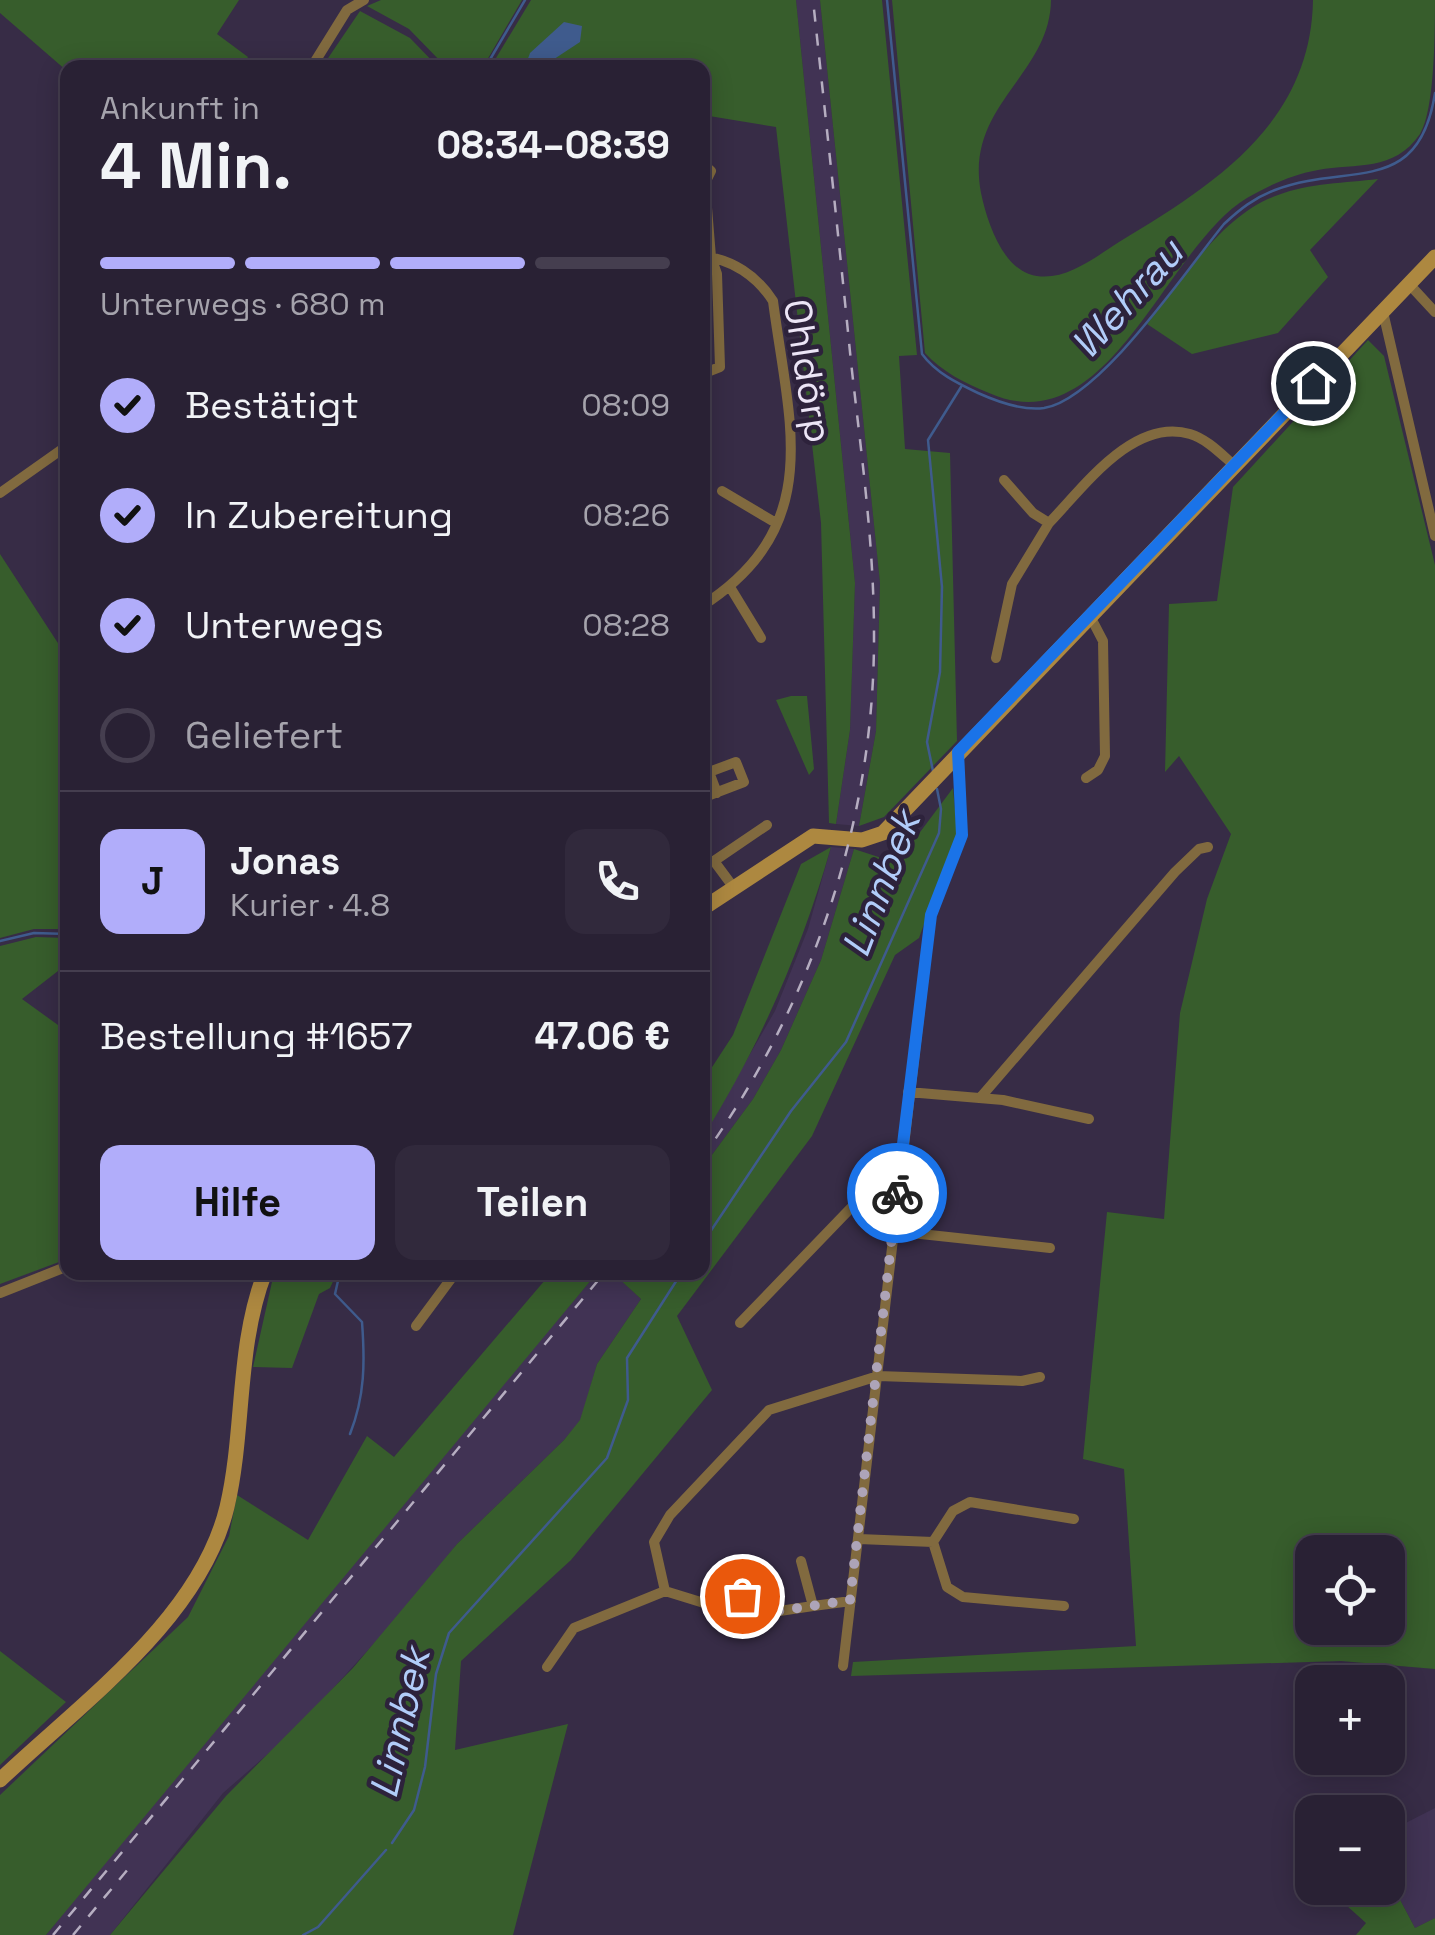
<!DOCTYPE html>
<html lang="de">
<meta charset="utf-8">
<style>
:root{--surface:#292134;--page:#31293c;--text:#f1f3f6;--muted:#a5a3ac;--line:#453e4f;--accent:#b1adfa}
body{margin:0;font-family:"Space Grotesk",sans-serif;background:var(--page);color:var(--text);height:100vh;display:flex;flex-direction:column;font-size:38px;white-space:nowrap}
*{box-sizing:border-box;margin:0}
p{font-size:32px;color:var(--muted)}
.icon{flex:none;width:55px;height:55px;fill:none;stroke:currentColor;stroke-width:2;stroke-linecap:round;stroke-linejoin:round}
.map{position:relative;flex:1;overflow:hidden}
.side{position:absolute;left:60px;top:60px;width:650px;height:1220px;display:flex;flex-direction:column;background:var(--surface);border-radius:20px;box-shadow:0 5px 25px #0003,0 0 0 2px var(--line)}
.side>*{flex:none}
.buttons{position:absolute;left:1295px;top:1535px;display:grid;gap:20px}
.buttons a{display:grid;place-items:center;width:110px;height:110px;border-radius:20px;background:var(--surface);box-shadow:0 5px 25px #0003,0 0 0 2px var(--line);font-size:50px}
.pin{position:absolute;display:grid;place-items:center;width:85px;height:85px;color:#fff;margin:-42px;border:5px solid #fff;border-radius:50%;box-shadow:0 2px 10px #0007}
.courier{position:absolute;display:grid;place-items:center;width:100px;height:100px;margin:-50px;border:8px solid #1a73e8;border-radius:50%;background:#fff;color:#222;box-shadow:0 2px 12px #0007}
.overview em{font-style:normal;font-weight:700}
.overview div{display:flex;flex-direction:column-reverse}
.overview{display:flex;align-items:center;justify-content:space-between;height:170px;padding:0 40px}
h1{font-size:65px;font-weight:700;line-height:75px}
.bar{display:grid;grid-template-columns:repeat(4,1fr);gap:15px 10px;align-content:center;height:120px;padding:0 40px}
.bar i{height:12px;border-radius:8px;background:var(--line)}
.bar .selected{background:var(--accent)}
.bar p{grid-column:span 4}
.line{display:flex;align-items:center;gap:25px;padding:0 40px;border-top:2px solid var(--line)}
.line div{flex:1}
.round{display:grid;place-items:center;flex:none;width:105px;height:105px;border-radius:20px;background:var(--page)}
ol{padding:0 40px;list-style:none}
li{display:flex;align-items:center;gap:30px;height:110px}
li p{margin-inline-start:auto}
li .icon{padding:10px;border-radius:50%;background:var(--accent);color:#111;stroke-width:4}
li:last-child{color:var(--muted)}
li i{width:55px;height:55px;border:5px solid var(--line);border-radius:50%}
.button{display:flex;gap:20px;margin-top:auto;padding:20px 40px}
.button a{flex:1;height:115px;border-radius:20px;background:var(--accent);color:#111;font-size:40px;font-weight:700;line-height:115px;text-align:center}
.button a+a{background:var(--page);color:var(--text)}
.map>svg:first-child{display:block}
.built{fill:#413354}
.green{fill:#375d2c;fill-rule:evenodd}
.water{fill:#3f5b8d}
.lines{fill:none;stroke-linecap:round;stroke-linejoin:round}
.stream{stroke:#3f5b8d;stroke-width:2.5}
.street{stroke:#816a3f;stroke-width:10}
.secondary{stroke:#ad8840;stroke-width:15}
.rail{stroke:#b6aec1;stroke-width:2.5;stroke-dasharray:12 12;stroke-linecap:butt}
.done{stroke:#ada4b8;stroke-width:10;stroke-dasharray:0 18}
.route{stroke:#1a73e8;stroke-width:12}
.labels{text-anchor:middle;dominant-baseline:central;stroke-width:9;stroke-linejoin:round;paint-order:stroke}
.street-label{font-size:38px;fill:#ece5f6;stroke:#2d223b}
.water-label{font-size:40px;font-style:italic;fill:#b1ccf9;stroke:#2d223b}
</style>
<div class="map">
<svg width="1435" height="1935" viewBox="0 0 1435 1935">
<rect width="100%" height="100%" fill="#372c46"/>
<path class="built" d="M796 0H820L880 582 876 731 859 826 836 824 850 730 855 583Z
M831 847 854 849 821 960 781 1050 753 1099 703 1167 702 1137 775 1011 808 929Z
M597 1273H621L618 1277 641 1299 597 1364 581 1420 564 1440 457 1544 401 1614 293 1732 223 1793 110 1935H46L273 1655Z
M1435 1808V1918L1415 1928 1388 1877V1832Z"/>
<path class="green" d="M0 0H239L217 34 248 57 242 67 68 68 67 71 0 13Z
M381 0H522L483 67 447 68 409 29 367 6Z
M531 0H796L855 583 850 730 836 824 829 823 821 523 776 127 703 115 702 68H490Z
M820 0H882L917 355 899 356 905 449 950 453 957 741 884 817 859 826 876 731 880 583Z
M892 0H1051C1050 76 964 105 981 193 987 221 1001 264 1029 274 1061 285 1094 258 1119 242 1213 185 1311 124 1313 0H1435C1435 30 1435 110 1420 134 1394 172 1356 163 1318 170 1294 174 1267 186 1247 198 1164 248 1109 446 989 393 965 383 942 372 925 353Z
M360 11 410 38 438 67H322Z
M1378 179 1310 250 1328 277 1278 333 1192 354 1147 324C1184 279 1221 215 1278 195 1309 183 1346 183 1378 179Z
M1368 340 1384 356 1435 565V1669L1341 1661 851 1676 853 1662 1136 1646 1124 1469 1083 1459 1107 1212 1164 1219 1180 1013 1207 899 1231 834 1179 756 1165 772 1169 604 1217 601 1233 487ZM1312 1552H1388V1628H1312Z
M0 554 67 657V929H34L0 938Z
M791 696H807L814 769 809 775 776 700Z
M953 788 957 833 919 938 895 955 812 1136 677 1316 712 1390 571 1560 461 1661 455 1750 568 1724 513 1935H110L226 1796 353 1668 457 1544 564 1440 580 1420 597 1364 641 1299 616 1276 619 1273 702 1272 703 1167 753 1099 781 1050 821 960 854 849 897 863Z
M831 847C801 952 760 1045 703 1137V1081L733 1035 801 864Z
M36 937 67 938V975L58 971 22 999 58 1025 67 1049V1259L0 1284V946Z
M274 1273H337L330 1288 319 1294 292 1368 253 1367Z
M551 1273H597L46 1935H0V1795L188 1617 229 1536 237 1495 308 1540 367 1436 394 1457Z
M0 1651 66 1702 0 1765Z
M1388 1877 1415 1928 1435 1918V1935H1356L1366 1923 1327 1888H1388Z"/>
<path class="water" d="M564 22 582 26 580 42 542 67H525L530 53Z"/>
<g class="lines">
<path class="stream" d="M887 0 922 354C936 373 957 383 978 393 998 402 1022 411 1044 408 1100 399 1187 269 1224 224 1240 209 1254 198 1275 190 1348 162 1419 198 1435 93
M485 68 525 0
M933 771 927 742 940 672 942 587 928 440 961 387
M0 941 34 933 68 934
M702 1244 791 1111 846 1042 939 833 941 809 937 789
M340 1272 335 1294 362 1322C365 1362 365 1396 350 1434
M392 1843 414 1810 425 1767 436 1674 449 1633 607 1458 628 1400 627 1358 682 1272
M303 1935 318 1927 386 1850"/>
<path class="street" d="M311 68 347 10 364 0
M702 163 711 171 705 183 711 257 717 274 720 367 702 374
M702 256C732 259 757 276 773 301 789 424 826 526 702 606
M1409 284 1435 312
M1383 312 1435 536
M1004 480 1033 513 1049 523C1083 488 1133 417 1190 434 1207 439 1221 454 1235 466
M722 491 776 523
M0 493 68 445
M730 587 761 638
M996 658 1012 584 1049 523
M1086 778 1098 770 1105 756 1103 641 1090 616
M702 798 744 782 736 762 709 772 717 793
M734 888 714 861 767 825
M908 1092 1003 1100 1089 1119
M980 1098 1175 872 1199 849 1208 847
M893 1231 1050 1248
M0 1293 68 1266
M740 1323 900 1157
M416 1326 456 1272
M859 1539 933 1542 947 1587 963 1597 1064 1606
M933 1542 953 1511 970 1502 1074 1519
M665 1591 746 1616 738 1577
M813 1606 851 1601
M746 1616 813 1606 801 1561
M843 1666 931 915 962 835 958 753
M547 1667 574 1628 665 1591 654 1542 670 1515 769 1410 878 1376 1022 1381 1040 1377"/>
<path class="secondary" d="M702 909 813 836 862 840 883 833 1435 257
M0 1780C81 1703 200 1619 227 1507 245 1430 236 1347 265 1272"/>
<path class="rail" d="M702 1158C811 1007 875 821 874 634 874 543 861 452 851 362 839 241 826 121 813 0
M53 1935 605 1272
M73 1935 134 1862"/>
</g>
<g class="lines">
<path class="done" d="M742 1596 746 1616 850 1600 897 1193"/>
<path class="route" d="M897 1193 931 915 962 835 958 752 1313 383"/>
</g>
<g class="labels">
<g class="street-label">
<text transform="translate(808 371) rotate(81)">Ohldörp</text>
</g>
<g class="water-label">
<text transform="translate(1127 299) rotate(-48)">Wehrau</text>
<text transform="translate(881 884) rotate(-69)">Linnbek</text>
<text transform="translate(400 1723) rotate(-77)">Linnbek</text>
</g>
</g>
</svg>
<div class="buttons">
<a><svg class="icon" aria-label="locate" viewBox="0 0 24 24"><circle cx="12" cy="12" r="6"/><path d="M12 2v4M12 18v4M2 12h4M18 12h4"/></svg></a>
<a>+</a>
<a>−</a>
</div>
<div class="pin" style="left:742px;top:1596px;background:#ea580c"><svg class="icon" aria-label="bag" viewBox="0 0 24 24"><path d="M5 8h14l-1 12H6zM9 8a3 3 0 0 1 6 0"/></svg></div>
<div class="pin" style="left:1313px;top:383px;background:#1f2937"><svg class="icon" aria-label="home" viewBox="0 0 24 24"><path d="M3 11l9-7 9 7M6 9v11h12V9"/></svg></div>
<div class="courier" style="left:897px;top:1193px"><svg class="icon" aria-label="bike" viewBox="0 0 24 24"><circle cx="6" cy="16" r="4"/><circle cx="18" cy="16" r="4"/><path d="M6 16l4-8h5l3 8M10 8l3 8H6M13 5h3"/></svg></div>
<section class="side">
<div class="overview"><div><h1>4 Min.</h1><p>Ankunft in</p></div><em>08:34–08:39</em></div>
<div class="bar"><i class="selected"></i><i class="selected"></i><i class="selected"></i><i></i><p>Unterwegs · 680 m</p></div>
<ol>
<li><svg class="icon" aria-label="check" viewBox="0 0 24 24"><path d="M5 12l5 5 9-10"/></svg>Bestätigt<p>08:09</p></li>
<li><svg class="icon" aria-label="check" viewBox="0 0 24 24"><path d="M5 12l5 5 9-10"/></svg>In Zubereitung<p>08:26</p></li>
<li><svg class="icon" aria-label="check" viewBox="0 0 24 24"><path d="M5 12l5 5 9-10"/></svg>Unterwegs<p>08:28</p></li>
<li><i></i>Geliefert</li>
</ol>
<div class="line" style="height:180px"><b class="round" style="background:var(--accent);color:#111">J</b><div><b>Jonas</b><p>Kurier · 4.8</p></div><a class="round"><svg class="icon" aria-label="phone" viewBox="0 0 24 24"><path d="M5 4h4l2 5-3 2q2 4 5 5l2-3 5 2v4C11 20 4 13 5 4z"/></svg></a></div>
<div class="line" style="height:130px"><div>Bestellung #1657</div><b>47.06 €</b></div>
<div class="button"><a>Hilfe</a><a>Teilen</a></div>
</section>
</div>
